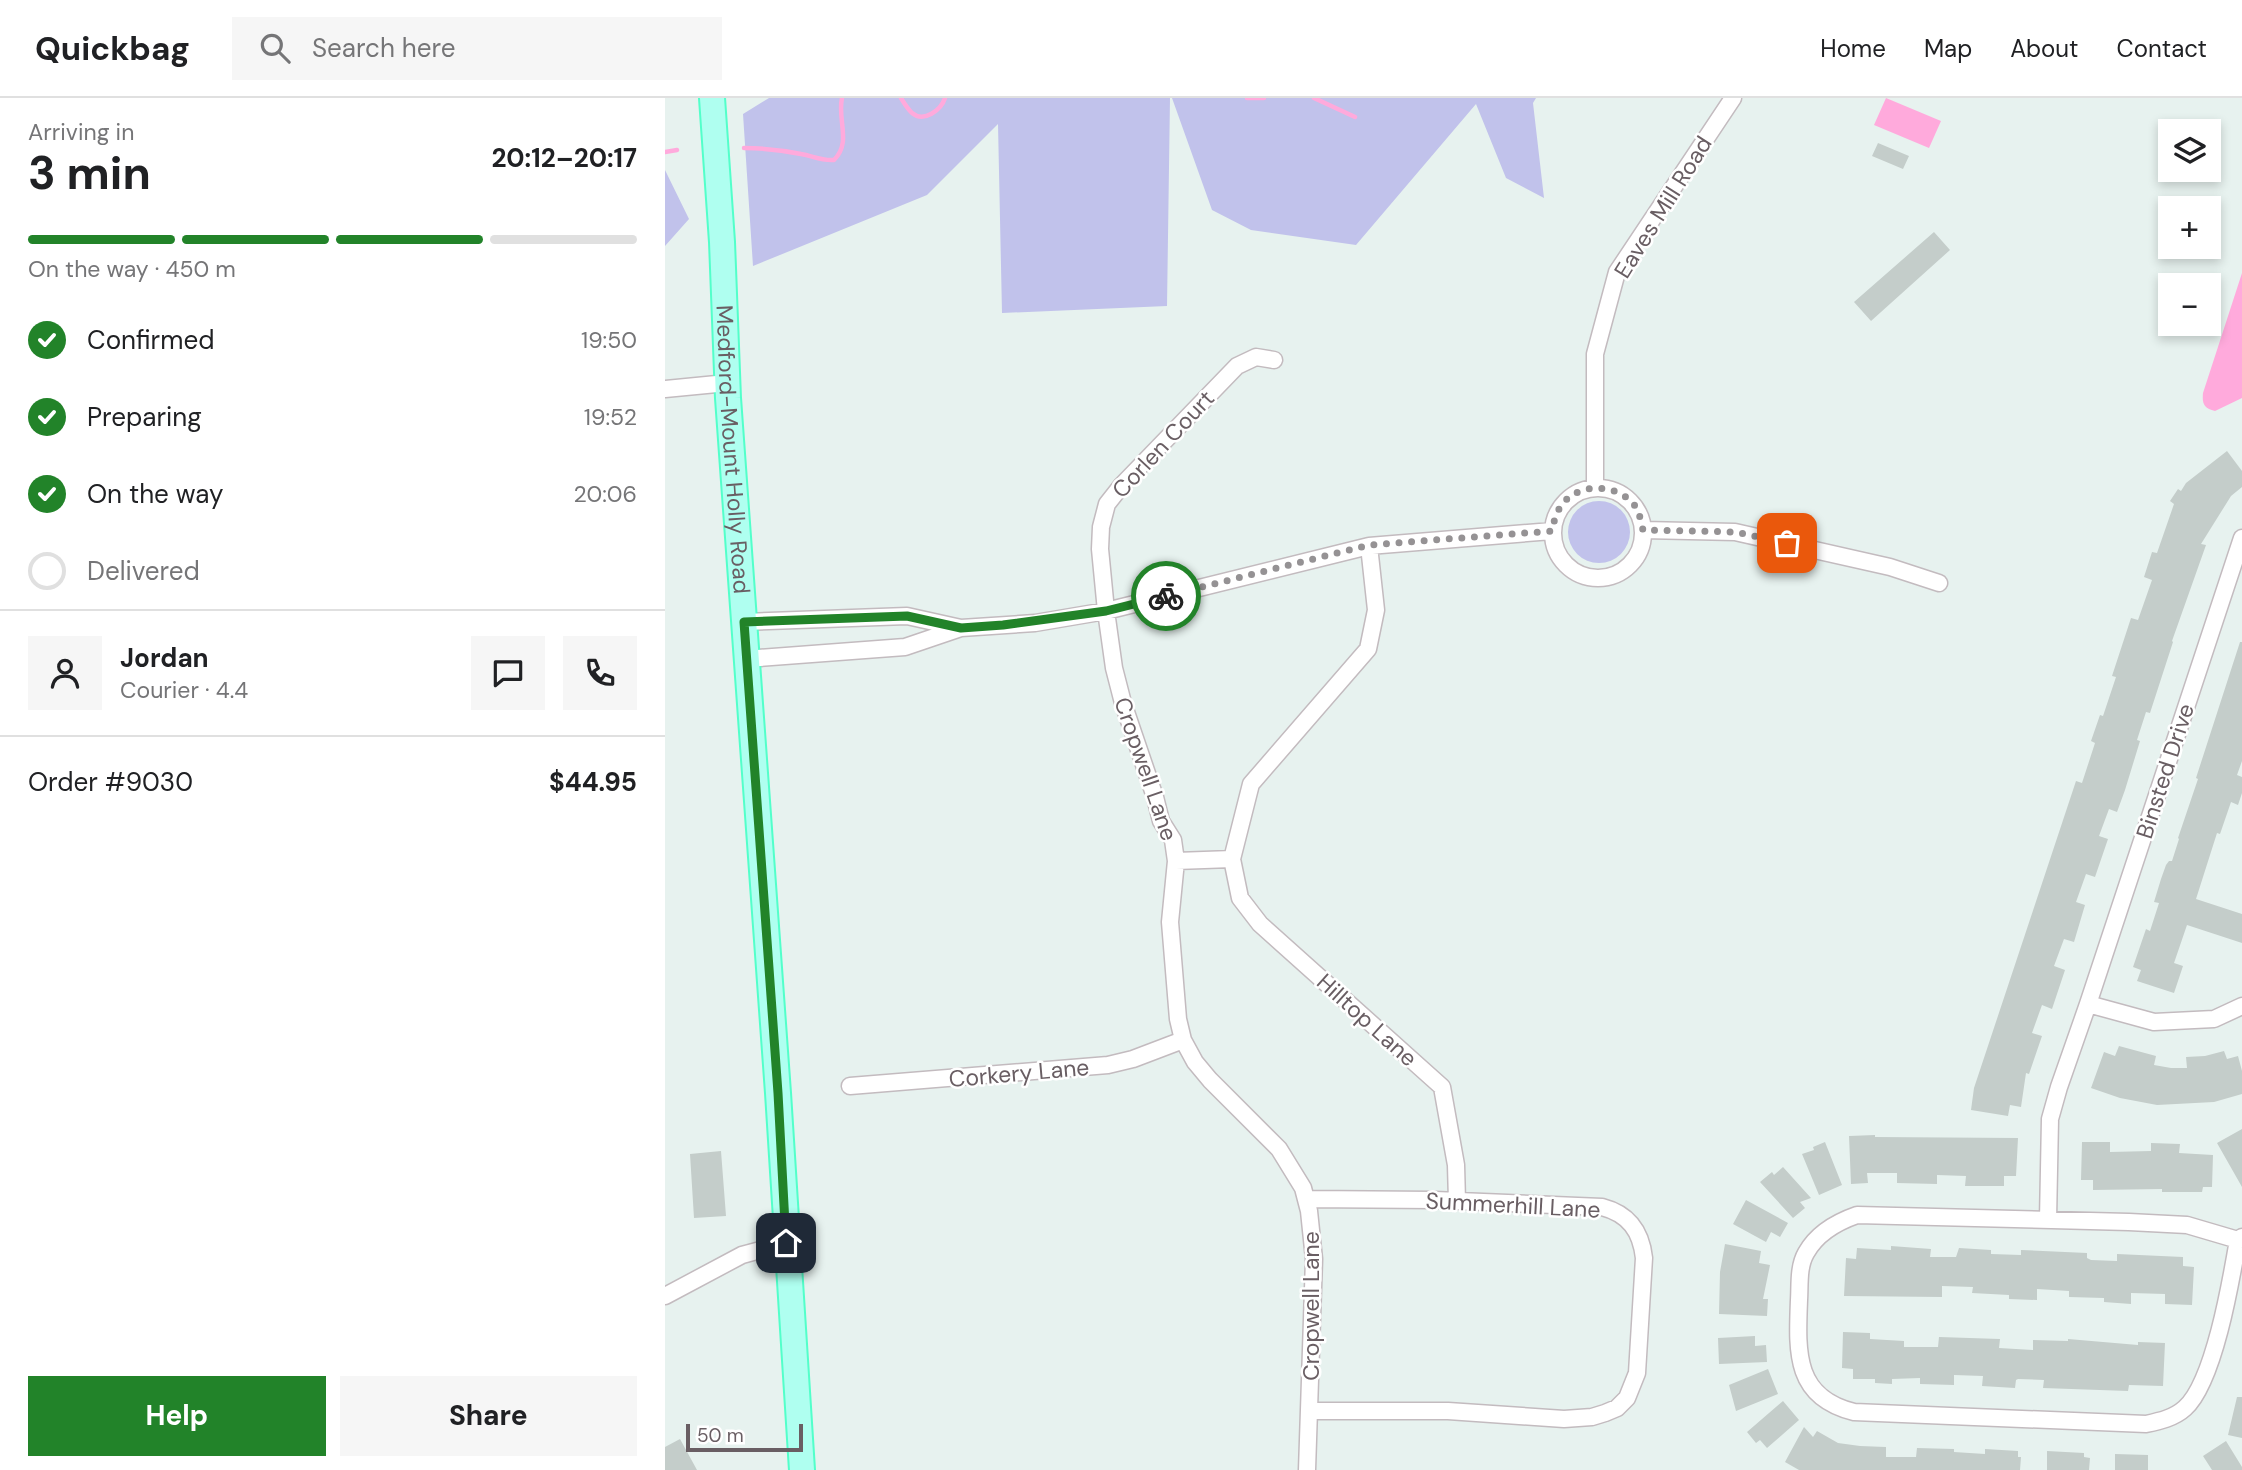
<!DOCTYPE html>
<meta charset="utf-8">
<style>
:root{--surface:#fff;--page:#f6f6f6;--text:#202124;--muted:#757577;--line:#e0e0e0;--accent:#228329}
body{margin:0;font-family:"DM Sans",sans-serif;background:var(--page);color:var(--text);height:100vh;display:flex;flex-direction:column;font-size:26px;white-space:nowrap}
*{box-sizing:border-box;margin:0}
p{font-size:23px;color:var(--muted)}
.icon{flex:none;width:38px;height:38px;fill:none;stroke:currentColor;stroke-width:2;stroke-linecap:round;stroke-linejoin:round}
.map{position:relative;flex:1;overflow:hidden}
.sheet{display:flex;flex-direction:column;background:var(--surface);width:665px}
.sheet>*{flex:none}
.fabs{position:absolute;left:1493px;top:21px;display:grid;gap:14px}
.fabs a{display:grid;place-items:center;width:63px;height:63px;border-radius:0px;background:var(--surface);box-shadow:0 4px 10px #0003;font-size:35px}
.scale{position:absolute;left:21px;bottom:18px;width:117px;box-sizing:border-box;padding-left:7px;border:4px solid #695e63;border-top:0;font-size:19px;line-height:24px;white-space:nowrap;color:#695e63;-webkit-text-stroke:5px #fff;paint-order:stroke}
.pin{position:absolute;display:grid;place-items:center;width:60px;height:60px;color:#fff;margin:-30px;border-radius:14px;box-shadow:0 4px 10px #0006}
.courier{position:absolute;display:grid;place-items:center;width:70px;height:70px;margin:-35px;border:5px solid #228329;border-radius:50%;background:#fff;color:#222;box-shadow:0 2px 9px #0007}
.overview em{font-style:normal;font-weight:700}
.overview div{display:flex;flex-direction:column-reverse}
.overview{display:flex;align-items:center;justify-content:space-between;height:119px;padding:0 28px}
h1{font-size:46px;font-weight:700;line-height:52px}
.bar{display:grid;grid-template-columns:repeat(4,1fr);gap:10px 7px;align-content:center;height:84px;padding:0 28px}
.bar i{height:9px;border-radius:5px;background:var(--line)}
.bar .current{background:var(--accent)}
.bar p{grid-column:span 4}
.line{display:flex;align-items:center;gap:18px;padding:0 28px;border-top:2px solid var(--line)}
.line div{flex:1}
.round{display:grid;place-items:center;flex:none;width:74px;height:74px;border-radius:0px;background:var(--page)}
ol{padding:0 28px;list-style:none}
li{display:flex;align-items:center;gap:21px;height:77px}
li p{margin-inline-start:auto}
li .icon{padding:7px;border-radius:50%;background:var(--accent);color:#fff;stroke-width:4}
li:last-child{color:var(--muted)}
li i{width:38px;height:38px;border:4px solid var(--line);border-radius:50%}
.cta{display:flex;gap:14px;margin-top:auto;padding:14px 28px}
.cta a{flex:1;height:80px;border-radius:0px;background:var(--accent);color:#fff;font-size:28px;font-weight:700;line-height:80px;text-align:center}
.cta a+a{background:var(--page);color:var(--text)}
header{display:flex;align-items:center;gap:42px;box-sizing:border-box;height:98px;padding:0 35px;background:var(--surface);border-bottom:2px solid var(--line)}
header strong{font-size:33px}
nav{display:flex;gap:38px;margin-inline-start:auto;font-size:24px}
.search{width:490px;height:63px;background:var(--page);display:flex;align-items:center;gap:18px;box-sizing:border-box;padding:0 24px;border-radius:0px;color:var(--muted);font-size:26px}
main{display:flex;flex:1;min-height:0}
.map>svg:first-child{display:block}
.green{fill:#c1c2eb}
.water{fill:#ffaadc}
.lines{fill:none;stroke-linecap:round;stroke-linejoin:round}
.stream{stroke:#ffaadc;stroke-width:4.5}
.building{fill:#c4cdca}
.minor-casing{stroke:#c3bbbf;stroke-width:19}
.primary-casing{stroke:#53ffca;stroke-width:28}
.minor{stroke:#fff;stroke-width:16}
.primary{stroke:#affff0;stroke-width:24}
.done{stroke:#959294;stroke-width:7;stroke-dasharray:0 12.6}
.route{stroke:#228329;stroke-width:9}
.labels{text-anchor:middle;dominant-baseline:central;stroke-width:5;stroke-linejoin:round;paint-order:stroke}
.street-label{font-size:23px;fill:#695e63;stroke:#fff}
</style>
<header>
<strong>Quickbag</strong>
<div class="search"><svg class="icon" aria-label="search" viewBox="0 0 24 24"><circle cx="10" cy="10" r="6"/><path d="M15 15l6 6"/></svg>Search here</div>
<nav><a>Home</a><a>Map</a><a>About</a><a>Contact</a></nav>
</header>
<main>
<section class="sheet">
<div class="overview"><div><h1>3 min</h1><p>Arriving in</p></div><em>20:12–20:17</em></div>
<div class="bar"><i class="current"></i><i class="current"></i><i class="current"></i><i></i><p>On the way · 450 m</p></div>
<ol>
<li><svg class="icon" aria-label="check" viewBox="0 0 24 24"><path d="M5 12l5 5 9-10"/></svg>Confirmed<p>19:50</p></li>
<li><svg class="icon" aria-label="check" viewBox="0 0 24 24"><path d="M5 12l5 5 9-10"/></svg>Preparing<p>19:52</p></li>
<li><svg class="icon" aria-label="check" viewBox="0 0 24 24"><path d="M5 12l5 5 9-10"/></svg>On the way<p>20:06</p></li>
<li><i></i>Delivered</li>
</ol>
<div class="line" style="height:126px"><a class="round"><svg class="icon" aria-label="person" viewBox="0 0 24 24"><circle cx="12" cy="8" r="4"/><path d="M4 21q1-7 8-7t8 7"/></svg></a><div><b>Jordan</b><p>Courier · 4.4</p></div><a class="round"><svg class="icon" aria-label="chat" viewBox="0 0 24 24"><path d="M4 5h16v11H9l-5 4z"/></svg></a><a class="round"><svg class="icon" aria-label="phone" viewBox="0 0 24 24"><path d="M5 4h4l2 5-3 2q2 4 5 5l2-3 5 2v4C11 20 4 13 5 4z"/></svg></a></div>
<div class="line" style="height:91px"><div>Order #9030</div><b>$44.95</b></div>
<div class="cta"><a>Help</a><a>Share</a></div>
</section>
<div class="map">
<svg width="1577" height="1372" viewBox="0 0 1577 1372">
<rect width="100%" height="100%" fill="#e7f2ef"/>
<path class="green" d="M104 0H505L502 208 337 215 333 26 262 97 88 168 78 16Z
M507 0H871L868 5 879 100 841 80 811 6 691 147 586 132 547 112Z
M0 72 24 121 0 148Z
M903 434a31 31 0 1 1 62 0a31 31 0 1 1-62 0Z"/>
<path class="water" d="M1221 0 1276 23 1264 50 1209 27Z
M1577 175V300L1550 313C1539 310 1537 306 1538 295Z"/>
<g class="lines">
<path class="stream" d="M236 0C239 5 243 11 247 15 259 25 276 12 280 0
M582 0H599
M649 0 690 19
M79 50C99 50 116 52 136 56 148 58 156 63 169 62 187 44 172 22 177 0
M0 54 12 52"/>
</g>
<path class="building" d="M1213 45 1244 58 1238 71 1207 58Z
M1269 134 1285 152 1206 223 1189 204Z
M1562 353 1577 373V389L1566 398 1536 446 1541 447 1507 543 1508 544 1485 615 1481 614 1472 642 1475 643 1460 692 1452 714 1444 711 1434 738 1443 741 1430 779 1421 776 1411 804 1420 807 1409 844 1399 841 1389 868 1400 872 1387 911 1377 907 1367 935 1377 938 1364 976 1361 975 1356 1009 1345 1007 1343 1018 1306 1012 1309 990 1411 683 1417 685 1430 645 1426 643 1435 617 1438 618 1451 579 1447 578 1466 520 1473 522 1487 482 1479 479 1487 454 1492 455 1509 406 1505 403 1513 391 1516 393 1521 385Z
M1575 544H1577V663L1572 677 1577 679V695L1573 707 1566 704 1555 736 1552 735 1531 801 1577 816V845L1522 827 1509 865 1518 868 1509 895 1472 883 1476 872 1468 869 1481 831 1485 833 1494 805 1489 804 1496 781 1501 767 1504 763H1507L1514 741 1513 740 1533 681 1531 680Z
M1454 948 1491 958 1489 967 1506 970H1522L1521 959 1540 958 1559 953 1562 961 1573 958 1577 973V996L1549 1004 1492 1007 1455 1000 1426 990 1439 954 1450 958Z
M1577 1031V1089L1552 1045Z
M1210 1037V1039L1353 1040 1351 1078H1339V1088H1300L1301 1078 1272 1077V1086L1232 1085V1075H1202L1203 1085 1186 1086 1184 1038Z
M1160 1044 1177 1087 1154 1097 1137 1056 1149 1052 1148 1049Z
M1417 1044H1445V1054L1486 1053V1045L1515 1046 1514 1055 1548 1057 1547 1089H1538L1537 1094H1497V1091L1428 1092V1082H1416Z
M56 1053 61 1118 29 1120 25 1056Z
M1118 1069 1146 1100 1135 1104 1140 1110 1128 1120 1095 1084 1107 1074 1109 1077Z
M1081 1102 1123 1125 1115 1139 1106 1134 1101 1144 1068 1126Z
M1060 1146 1096 1153 1094 1165 1105 1167 1098 1201H1103L1102 1218 1054 1216 1055 1174Z
M1226 1148 1266 1151 1265 1159H1291L1294 1150 1326 1152V1156L1356 1157V1152L1422 1155V1160L1426 1162 1452 1163V1156L1518 1159V1168L1529 1169 1527 1207 1500 1206V1196L1466 1195V1206L1439 1204V1200L1404 1199V1193L1372 1191V1202L1344 1201V1197L1307 1195 1308 1189 1277 1188V1199L1179 1198 1181 1160 1191 1161 1192 1150 1226 1152Z
M1178 1234 1205 1235V1241L1239 1243V1249H1273L1274 1239 1335 1241 1334 1250 1368 1252V1242L1403 1243V1241L1473 1247V1244L1500 1245 1498 1288 1464 1287 1463 1293 1378 1290 1379 1282 1353 1281 1351 1282 1350 1290 1317 1288 1318 1278 1289 1277V1287L1255 1286V1280L1227 1281V1286L1210 1285V1281H1188V1271L1177 1270Z
M1090 1238V1248L1101 1247 1102 1264 1054 1266 1053 1240Z
M1103 1271 1113 1296 1071 1313 1064 1287Z
M1572 1299H1577V1340L1563 1337Z
M1118 1303 1134 1322 1102 1350 1095 1342 1091 1345 1082 1334Z
M1139 1329 1148 1339 1152 1333 1173 1345 1195 1348 1221 1349V1359H1251L1252 1350 1289 1351V1354L1320 1356V1351L1353 1353V1359H1356L1355 1372H1134L1120 1364Z
M15 1341 32 1372H0V1349Z
M1561 1343 1577 1369V1372H1547L1538 1358Z
M1382 1353 1419 1355V1359L1425 1360 1424 1372H1382Z
M1450 1356 1483 1357V1372H1450Z"/>
<g class="lines">
<defs>
<path id="minor" d="M609 262 591 259 572 268 457 387 442 406 436 429 435 451 441 513 449 570 458 605 490 699 496 723 508 742 511 763 505 824 513 921 518 942 530 964 545 982 614 1051 638 1090 644 1113 649 1161 642 1372
M0 291 62 285
M930 389V256L952 174 1068 0
M888 435a45 45 0 1 1 90 0a45 45 0 1 1-90 0Z
M978 432 1070 434 1225 469 1274 485
M704 448 711 512 703 551 586 686 567 761 575 800 595 826 777 989 791 1067 792 1103
M79 524 242 518 296 530 240 549 81 561
M296 530 370 525 441 513 704 448 887 433
M511 763 567 761
M1423 906 1489 924 1549 921 1577 908
M185 988 443 967 468 961 518 942
M641 1101 770 1102 937 1109C964 1116 976 1133 979 1160L972 1275 962 1300 952 1310 940 1315 927 1319 899 1321 783 1313H645
M1383 1122 1385 1021 1394 989 1423 906 1577 440
M1573 1142C1566 1183 1549 1284 1520 1310 1509 1320 1495 1323 1481 1326L1189 1314C1129 1299 1132 1254 1134 1202 1135 1187 1133 1169 1141 1155 1152 1135 1172 1124 1192 1117L1464 1124 1522 1127 1573 1142 1577 1139
M0 1198 77 1157 121 1145"/>
<g id="primary">
<path id="s1" d="M47 0 57 144 63 300 113 995 137 1372"/>
</g>
</defs>
<use href="#minor" class="minor-casing"/>
<use href="#primary" class="primary-casing"/>
<use href="#minor" class="minor"/>
<use href="#primary" class="primary"/>
</g>
<g class="lines">
<path class="done" d="M501 498 704 447 887 433C889 422 892 411 900 403 919 383 958 387 972 411 975 417 976 425 978 432L1070 434 1122 445"/>
<path class="route" d="M121 1145 113 995 79 524 242 518 296 530 338 527 441 513 501 498"/>
</g>
<g class="labels">
<g class="street-label">
<text transform="translate(998 109) rotate(-58)">Eaves Mill Road</text>
<text transform="translate(498 346) rotate(-47)">Corlen Court</text>
<text stroke="none"><textPath href="#s1" startOffset="352">Medford-Mount Holly Road</textPath></text>
<text transform="translate(481 671) rotate(71)">Cropwell Lane</text>
<text transform="translate(1500 673) rotate(-72)">Binsted Drive</text>
<text transform="translate(702 922) rotate(42)">Hilltop Lane</text>
<text transform="translate(354 975) rotate(-5)">Corkery Lane</text>
<text transform="translate(848 1107) rotate(3)">Summerhill Lane</text>
<text transform="translate(646 1208) rotate(-90)">Cropwell Lane</text>
</g>
</g>
</svg>
<div class="fabs">
<a><svg class="icon" aria-label="layers" viewBox="0 0 24 24"><path d="M12 4l9 5-9 5-9-5zM3 14l9 5 9-5"/></svg></a>
<a>+</a>
<a>−</a>
</div>
<div class="scale">50 m</div>
<div class="pin" style="left:1122px;top:445px;background:#ea580c"><svg class="icon" aria-label="bag" viewBox="0 0 24 24"><path d="M5 8h14l-1 12H6zM9 8a3 3 0 0 1 6 0"/></svg></div>
<div class="pin" style="left:121px;top:1145px;background:#1f2937"><svg class="icon" aria-label="home" viewBox="0 0 24 24"><path d="M3 11l9-7 9 7M6 9v11h12V9"/></svg></div>
<div class="courier" style="left:501px;top:498px"><svg class="icon" aria-label="bike" viewBox="0 0 24 24"><circle cx="6" cy="16" r="4"/><circle cx="18" cy="16" r="4"/><path d="M6 16l4-8h5l3 8M10 8l3 8H6M13 5h3"/></svg></div>
</div>
</main>
